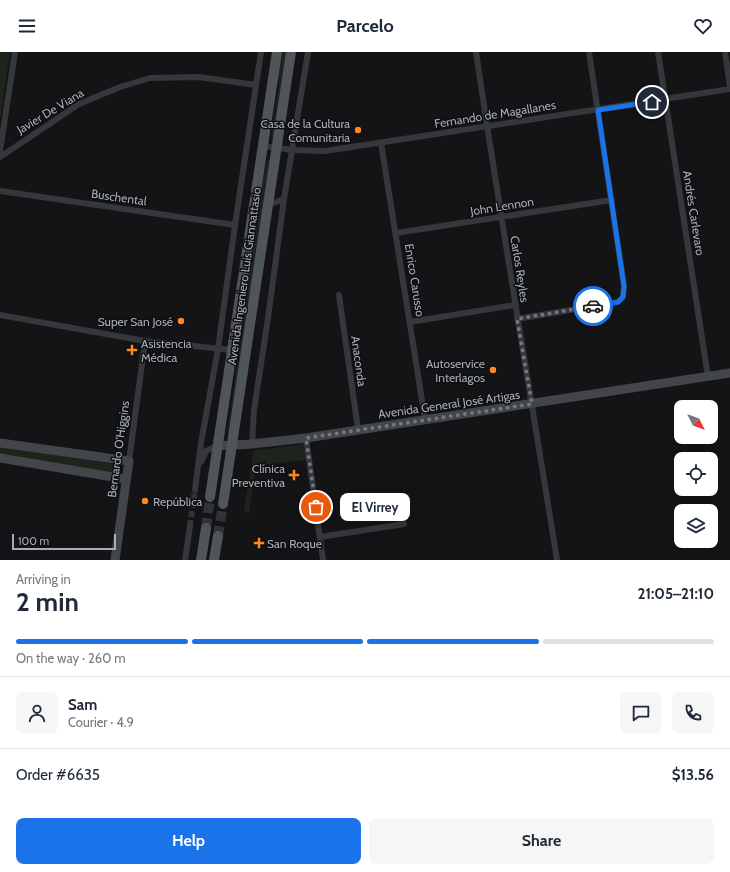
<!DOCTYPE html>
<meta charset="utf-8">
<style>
:root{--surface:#fff;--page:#f6f6f7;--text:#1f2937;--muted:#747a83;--line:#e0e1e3;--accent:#1a73e8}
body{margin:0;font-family:Cabin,sans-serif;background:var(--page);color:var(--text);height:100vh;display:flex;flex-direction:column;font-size:15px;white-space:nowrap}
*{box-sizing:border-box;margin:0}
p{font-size:13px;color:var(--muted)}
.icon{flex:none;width:22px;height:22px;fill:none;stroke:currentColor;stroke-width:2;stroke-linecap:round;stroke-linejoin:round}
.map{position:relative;height:508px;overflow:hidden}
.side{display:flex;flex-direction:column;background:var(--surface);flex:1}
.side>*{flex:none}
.needle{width:26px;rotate:132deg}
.controls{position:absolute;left:674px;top:348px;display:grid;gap:8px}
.controls a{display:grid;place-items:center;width:44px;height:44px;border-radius:8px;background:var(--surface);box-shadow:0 4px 16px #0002;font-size:20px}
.scale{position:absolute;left:12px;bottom:10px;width:104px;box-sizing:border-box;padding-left:4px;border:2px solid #a5aeb7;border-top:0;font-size:11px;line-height:14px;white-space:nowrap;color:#a5aeb7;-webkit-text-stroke:3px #0f0f11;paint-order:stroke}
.pin{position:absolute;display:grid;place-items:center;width:34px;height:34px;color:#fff;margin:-17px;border:2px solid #fff;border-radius:50%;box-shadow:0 1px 4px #0007}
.courier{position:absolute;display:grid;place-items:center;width:40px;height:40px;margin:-20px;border:3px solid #1a73e8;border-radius:50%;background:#fff;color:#222;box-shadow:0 1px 5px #0007}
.bubble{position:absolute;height:28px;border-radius:8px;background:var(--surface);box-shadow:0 4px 16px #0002;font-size:13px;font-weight:700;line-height:28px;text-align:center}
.head em{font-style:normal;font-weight:700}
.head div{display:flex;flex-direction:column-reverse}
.head{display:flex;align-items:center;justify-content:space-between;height:68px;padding:0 16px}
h1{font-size:26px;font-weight:700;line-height:30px}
.bar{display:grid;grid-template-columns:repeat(4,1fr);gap:6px 4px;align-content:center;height:48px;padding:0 16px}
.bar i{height:5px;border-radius:3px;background:var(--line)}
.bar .selected{background:var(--accent)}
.bar p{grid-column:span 4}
.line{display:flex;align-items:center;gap:10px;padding:0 16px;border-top:1px solid var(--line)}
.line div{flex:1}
.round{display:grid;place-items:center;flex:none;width:42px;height:42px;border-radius:8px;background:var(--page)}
.primary-button{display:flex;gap:8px;margin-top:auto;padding:8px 16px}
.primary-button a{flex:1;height:46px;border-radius:8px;background:var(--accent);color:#fff;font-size:16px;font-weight:700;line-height:46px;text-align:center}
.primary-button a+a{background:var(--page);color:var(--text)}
header{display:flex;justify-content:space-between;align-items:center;height:52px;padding:0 16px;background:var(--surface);font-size:18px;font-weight:700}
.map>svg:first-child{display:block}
.green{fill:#1c241c}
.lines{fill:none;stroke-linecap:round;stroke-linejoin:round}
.street-tunnel{stroke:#313336;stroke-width:6;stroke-dasharray:6 3;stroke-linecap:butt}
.primary-tunnel{stroke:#313336;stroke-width:10;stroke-dasharray:10 5;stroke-linecap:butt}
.street{stroke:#35373b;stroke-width:6}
.secondary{stroke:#42464b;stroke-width:9}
.primary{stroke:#50555a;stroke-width:10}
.done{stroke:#72787f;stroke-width:4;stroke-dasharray:0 7.2}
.route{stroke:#1a73e8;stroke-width:5}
.poi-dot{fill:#fd8825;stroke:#0f0f11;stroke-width:1.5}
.labels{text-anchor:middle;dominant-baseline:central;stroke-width:3;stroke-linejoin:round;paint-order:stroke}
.street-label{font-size:12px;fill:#a5aeb7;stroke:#0f0f11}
.poi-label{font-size:12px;fill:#a5aeb7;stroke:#0f0f11;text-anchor:end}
</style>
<header><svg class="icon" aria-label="menu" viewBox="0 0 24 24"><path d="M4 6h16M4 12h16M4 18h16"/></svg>Parcelo<svg class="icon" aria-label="heart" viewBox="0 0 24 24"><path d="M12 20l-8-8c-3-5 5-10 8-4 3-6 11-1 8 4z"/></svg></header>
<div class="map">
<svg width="730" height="508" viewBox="0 0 730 508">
<rect width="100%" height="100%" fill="#141416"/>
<path class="green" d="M0 0H10L0 70Z
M282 0H287L274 87H272L271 84 279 33 278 25Z
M270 106H272L230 382H227L261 138C264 129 264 113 270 106Z
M304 392 306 408 256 414 249 462 244 459 253 399Z
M0 395 119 413 118 421 0 403Z"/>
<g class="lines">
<path class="street-tunnel" d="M190 474 195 438"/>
<path class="primary-tunnel" d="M206 476 210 445
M218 484 223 452"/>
<path class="street" d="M476 0C501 170 530 339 557 508
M658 0 708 325
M725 0 730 34
M381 91 425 367
M264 94 292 98 325 99 730 37
M0 99 15 0
M0 105 79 52 120 35 150 26 199 25 256 33
M0 139 235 173
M268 153 284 147
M396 181 612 148
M339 243 358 377
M0 263 145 289 232 298
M517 267 618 250 623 245 624 234 589 0
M410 270 515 253
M306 386 323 508
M252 392 254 358 268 266 284 147 308 0
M129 409 145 289
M201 410 206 399 217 394
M195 438 201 391 218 297 235 173 261 0
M320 485 404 472
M185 508 190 474"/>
<path class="secondary" d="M0 391 129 409 115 508
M217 394 252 392 306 386 730 321
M0 406 125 427"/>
<path class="primary" d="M210 445 277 0
M223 452 291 0
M201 508 206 476
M214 508 218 484"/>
</g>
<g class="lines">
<path class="done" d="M316 455 306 386 532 352 517 267 593 254"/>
<path class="route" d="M593 254 618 250 623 245 624 234 598 58 652 50"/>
</g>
<g class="poi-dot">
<circle cx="358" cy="78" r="4"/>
<circle cx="181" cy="269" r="4"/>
<path d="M130 292h4v4h4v4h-4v4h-4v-4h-4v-4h4z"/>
<circle cx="493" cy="318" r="4"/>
<path d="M292 417h4v4h4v4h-4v4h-4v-4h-4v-4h4z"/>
<circle cx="145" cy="449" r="4"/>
<path d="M257 485h4v4h4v4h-4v4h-4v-4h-4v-4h4z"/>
</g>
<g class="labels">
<g class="street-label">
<text transform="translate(50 59) rotate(-31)">Javier De Viana</text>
<text transform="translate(495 62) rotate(-9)">Fernando de Magallanes</text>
<text transform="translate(119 145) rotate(8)">Buschental</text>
<text transform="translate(502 154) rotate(-9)">John Lennon</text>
<text transform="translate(694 161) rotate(81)">Andrés Carlevaro</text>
<text transform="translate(520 217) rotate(81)">Carlos Reyles</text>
<text transform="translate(244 224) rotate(-82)">Avenida Ingeniero Luis Giannattasio</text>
<text transform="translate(415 228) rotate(81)">Enrico Carusso</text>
<text transform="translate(359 309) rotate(82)">Anaconda</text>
<text transform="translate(449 352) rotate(-8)">Avenida General José Artigas</text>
<text transform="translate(118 397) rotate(-82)">Bernardo O'Higgins</text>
</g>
<g class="poi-label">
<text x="350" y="71">Casa de la Cultura<tspan x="350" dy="14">Comunitaria</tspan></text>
<text x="173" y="269">Super San José</text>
<text x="141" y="291" text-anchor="start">Asistencia<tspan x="141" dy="14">Médica</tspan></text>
<text x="485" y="311">Autoservice<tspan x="485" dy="14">Interlagos</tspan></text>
<text x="285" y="416">Clínica<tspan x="285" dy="14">Preventiva</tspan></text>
<text x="153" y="449" text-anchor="start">República</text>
<text x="267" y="491" text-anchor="start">San Roque</text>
</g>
</g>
</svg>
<div class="controls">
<a><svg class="needle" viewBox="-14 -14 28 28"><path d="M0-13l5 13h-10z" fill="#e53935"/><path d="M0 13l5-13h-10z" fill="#747a83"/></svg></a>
<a><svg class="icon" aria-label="locate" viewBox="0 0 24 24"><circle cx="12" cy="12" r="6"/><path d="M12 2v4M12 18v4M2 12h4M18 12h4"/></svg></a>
<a><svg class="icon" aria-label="layers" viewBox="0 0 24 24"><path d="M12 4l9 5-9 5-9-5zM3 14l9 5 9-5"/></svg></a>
</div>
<div class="scale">100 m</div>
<div class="pin" style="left:316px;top:455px;background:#ea580c"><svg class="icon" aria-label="bag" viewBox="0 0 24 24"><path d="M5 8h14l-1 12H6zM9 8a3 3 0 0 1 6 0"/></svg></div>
<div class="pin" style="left:652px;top:50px;background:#1f2937"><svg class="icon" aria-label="home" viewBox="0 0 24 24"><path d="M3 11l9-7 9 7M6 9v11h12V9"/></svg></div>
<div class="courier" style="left:593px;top:254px"><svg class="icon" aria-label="car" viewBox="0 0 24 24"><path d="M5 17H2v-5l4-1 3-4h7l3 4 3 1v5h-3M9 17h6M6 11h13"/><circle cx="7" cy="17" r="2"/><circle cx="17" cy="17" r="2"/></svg></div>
<div class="bubble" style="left:340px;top:441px;width:70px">El Virrey</div>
</div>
<section class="side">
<div class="head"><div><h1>2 min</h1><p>Arriving in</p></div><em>21:05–21:10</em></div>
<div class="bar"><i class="selected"></i><i class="selected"></i><i class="selected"></i><i></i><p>On the way · 260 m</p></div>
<div class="line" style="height:72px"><a class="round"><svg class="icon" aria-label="person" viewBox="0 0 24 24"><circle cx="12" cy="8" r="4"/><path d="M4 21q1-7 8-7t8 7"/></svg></a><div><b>Sam</b><p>Courier · 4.9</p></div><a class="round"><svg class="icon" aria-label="chat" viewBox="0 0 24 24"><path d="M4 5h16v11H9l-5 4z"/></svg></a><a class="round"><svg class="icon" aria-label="phone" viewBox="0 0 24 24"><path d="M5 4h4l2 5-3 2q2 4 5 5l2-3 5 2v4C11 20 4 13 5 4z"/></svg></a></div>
<div class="line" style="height:52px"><div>Order #6635</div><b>$13.56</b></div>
<div class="primary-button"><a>Help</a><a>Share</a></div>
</section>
